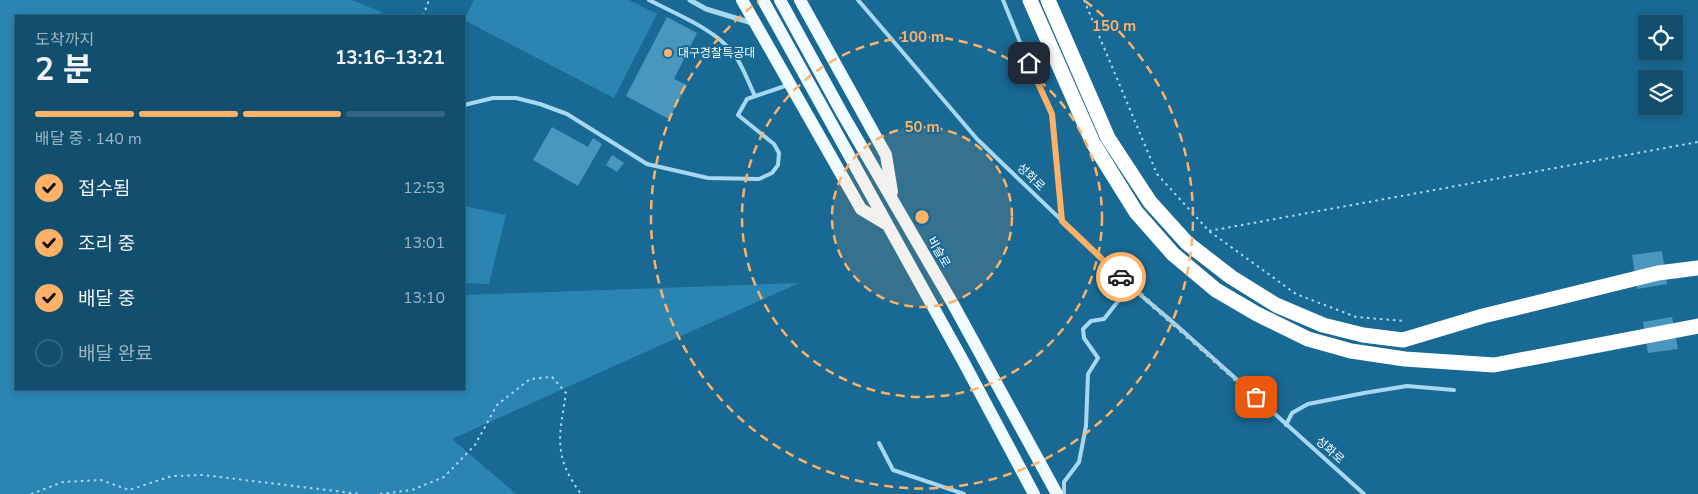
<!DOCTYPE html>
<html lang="ko">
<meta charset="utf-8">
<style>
:root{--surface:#124f6f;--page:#1f5977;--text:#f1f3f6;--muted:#9cb5c3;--line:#316682;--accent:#ffb267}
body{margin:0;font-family:"Nunito Sans","Noto Sans KR",sans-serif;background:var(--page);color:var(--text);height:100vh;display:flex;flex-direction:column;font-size:19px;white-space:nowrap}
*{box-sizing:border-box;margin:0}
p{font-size:16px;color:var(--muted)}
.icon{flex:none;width:28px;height:28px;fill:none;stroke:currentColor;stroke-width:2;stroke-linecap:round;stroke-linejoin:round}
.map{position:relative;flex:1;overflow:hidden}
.drawer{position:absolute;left:15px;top:15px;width:450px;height:375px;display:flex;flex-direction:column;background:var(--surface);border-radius:0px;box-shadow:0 2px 8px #0003,0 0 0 1px var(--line)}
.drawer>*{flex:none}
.controls{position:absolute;left:1638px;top:15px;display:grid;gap:10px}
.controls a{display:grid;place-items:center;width:45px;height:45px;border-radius:0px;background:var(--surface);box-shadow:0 2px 8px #0003,0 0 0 1px var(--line);font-size:25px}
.pin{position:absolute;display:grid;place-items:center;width:42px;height:42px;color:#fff;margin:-21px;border-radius:10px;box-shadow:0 2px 8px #0006}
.courier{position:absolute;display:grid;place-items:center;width:50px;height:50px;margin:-25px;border:4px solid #ffb267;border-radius:50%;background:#fff;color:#222;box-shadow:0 1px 6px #0007}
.head em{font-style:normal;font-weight:700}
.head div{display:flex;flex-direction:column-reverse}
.head{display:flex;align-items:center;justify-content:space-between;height:85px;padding:0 20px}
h1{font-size:32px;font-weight:700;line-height:38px}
.bar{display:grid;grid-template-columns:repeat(4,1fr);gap:8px 5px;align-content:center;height:60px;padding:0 20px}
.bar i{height:6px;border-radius:4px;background:var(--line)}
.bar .selected{background:var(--accent)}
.bar p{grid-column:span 4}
ol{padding:0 20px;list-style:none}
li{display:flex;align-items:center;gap:15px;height:55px}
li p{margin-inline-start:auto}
li .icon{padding:5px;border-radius:50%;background:var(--accent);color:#111;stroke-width:4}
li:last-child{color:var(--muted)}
li i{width:28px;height:28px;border:2px solid var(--line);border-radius:50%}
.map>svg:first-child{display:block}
.green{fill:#2a85b2}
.building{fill:#4997be}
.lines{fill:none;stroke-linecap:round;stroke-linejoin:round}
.path{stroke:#a8d8f0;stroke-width:2;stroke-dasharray:2.5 4;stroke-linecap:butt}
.service{stroke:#a8d8f0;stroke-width:4}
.minor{stroke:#a8d8f0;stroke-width:5}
.primary{stroke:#f1faff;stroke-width:12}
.motorway{stroke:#fff;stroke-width:15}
.done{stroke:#aecada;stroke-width:5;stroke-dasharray:0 9}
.route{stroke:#ffb267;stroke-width:6}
.ring{fill:none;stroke:#ffb267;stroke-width:2.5;stroke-dasharray:9 6}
.poi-dot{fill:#ffb267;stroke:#186994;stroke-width:2}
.labels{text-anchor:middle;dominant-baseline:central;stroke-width:4;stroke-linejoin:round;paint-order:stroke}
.poi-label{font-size:12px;fill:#fff;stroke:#186994;text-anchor:start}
.street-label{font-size:12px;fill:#fff;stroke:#186994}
.centre{fill:#ffb267;stroke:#186994;stroke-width:2.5}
.ring-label{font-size:15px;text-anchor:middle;font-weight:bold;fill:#ffb267;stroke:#186994;stroke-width:4;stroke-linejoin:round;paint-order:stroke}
</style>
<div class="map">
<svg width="1698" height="494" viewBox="0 0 1698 494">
<rect width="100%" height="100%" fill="#186994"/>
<path class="green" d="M0 0H352L381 12 379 16H16V389H464V295L799 283 452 439 516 494H0Z
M474 0H629L657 14 614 98 464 20Z
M464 206 506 215 489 284 464 283Z"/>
<path class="building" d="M667 17 697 33 674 79 687 85 669 119 626 96Z
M552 127 588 147 593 138 602 144 578 186 533 160Z
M612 155 624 163 617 172 606 165Z
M1662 251 1667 284 1637 289 1632 255Z
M1672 317 1678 349 1648 353 1643 322Z"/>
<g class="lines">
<path class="path" d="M1084 0 1157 174 1209 231 1296 294 1356 317 1404 321
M423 16 429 0
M1209 231 1698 142
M31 494 63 482 101 480 129 490 172 476 203 475 360 494
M380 494 412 490 444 477 475 445 497 405 530 379 552 377 566 393C559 437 553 456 581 494"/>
<path class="service" d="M649 0C676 14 715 29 734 54 743 66 748 82 755 96
M858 0 977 139 1130 286 1176 325 1364 494
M1003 0 1035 79 1052 114 1062 221
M464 105 493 98H516L540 104 567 114 647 164 708 178 759 179 772 173 778 165 779 153 774 144 738 115 747 99 788 85
M1286 425 1292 413 1308 404 1364 393 1407 386 1454 390
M879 443 893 470 964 494
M1064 494V482L1079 462 1086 426 1088 374 1098 358 1084 338 1083 329 1091 321 1104 319 1130 286"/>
<path class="minor" d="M690 0 706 9 752 23"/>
<path class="primary" d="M742 0 861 209 886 224
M763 0 962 359 1034 494
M780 0 842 113 953 304 1057 494
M800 0 886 155 892 192"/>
<path class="motorway" d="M1030 0 1093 143 1136 212 1173 254 1216 290 1257 314 1308 339 1351 351 1405 359 1494 365 1698 326
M1048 0 1108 138 1150 202 1187 243 1231 277 1276 305 1323 325 1363 335 1403 340 1483 316 1658 273 1698 268"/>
</g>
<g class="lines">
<path class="done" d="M1121 277 1256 397"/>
<path class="route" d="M1029 63 1052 114 1062 221 1121 277"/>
</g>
<circle cx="922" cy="217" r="90" fill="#ffb267" fill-opacity=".12"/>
<g class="ring">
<circle cx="922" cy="217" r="90"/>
<circle cx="922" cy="217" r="180"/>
<path d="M1085 1A271 271 0 1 1 759 1"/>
</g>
<circle class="poi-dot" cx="668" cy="53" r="5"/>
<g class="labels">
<g class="poi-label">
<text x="678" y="53">대구경찰특공대</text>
</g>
<g class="street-label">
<text transform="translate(1031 177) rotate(44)">성화로</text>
<text transform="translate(939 252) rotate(60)">비슬로</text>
<text transform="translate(1330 450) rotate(42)">성화로</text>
</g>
</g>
<circle cx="922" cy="217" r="8" class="centre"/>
<g class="ring-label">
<text x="1114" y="31">150 m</text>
<text x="922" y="42">100 m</text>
<text x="922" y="132">50 m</text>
</g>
</svg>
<div class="controls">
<a><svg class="icon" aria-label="locate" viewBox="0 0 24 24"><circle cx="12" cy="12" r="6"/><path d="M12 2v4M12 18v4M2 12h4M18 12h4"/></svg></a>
<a><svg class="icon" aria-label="layers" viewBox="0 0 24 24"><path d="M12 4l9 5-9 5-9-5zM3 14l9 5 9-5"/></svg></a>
</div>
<div class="pin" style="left:1256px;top:397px;background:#ea580c"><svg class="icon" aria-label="bag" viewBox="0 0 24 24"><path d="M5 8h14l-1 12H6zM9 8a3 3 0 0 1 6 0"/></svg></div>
<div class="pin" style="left:1029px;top:63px;background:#1f2937"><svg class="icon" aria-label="home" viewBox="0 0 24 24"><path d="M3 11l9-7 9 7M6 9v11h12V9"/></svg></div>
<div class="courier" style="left:1121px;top:277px"><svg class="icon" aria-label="car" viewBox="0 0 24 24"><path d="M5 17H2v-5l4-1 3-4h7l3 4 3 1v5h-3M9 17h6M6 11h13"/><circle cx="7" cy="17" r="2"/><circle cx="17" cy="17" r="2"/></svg></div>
<section class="drawer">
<div class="head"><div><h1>2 분</h1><p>도착까지</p></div><em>13:16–13:21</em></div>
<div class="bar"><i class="selected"></i><i class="selected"></i><i class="selected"></i><i></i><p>배달 중 · 140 m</p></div>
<ol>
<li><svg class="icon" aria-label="check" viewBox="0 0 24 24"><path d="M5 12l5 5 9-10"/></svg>접수됨<p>12:53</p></li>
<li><svg class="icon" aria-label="check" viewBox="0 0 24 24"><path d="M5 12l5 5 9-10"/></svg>조리 중<p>13:01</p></li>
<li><svg class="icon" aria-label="check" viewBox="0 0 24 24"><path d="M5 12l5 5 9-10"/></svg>배달 중<p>13:10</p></li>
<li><i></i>배달 완료</li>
</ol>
</section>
</div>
